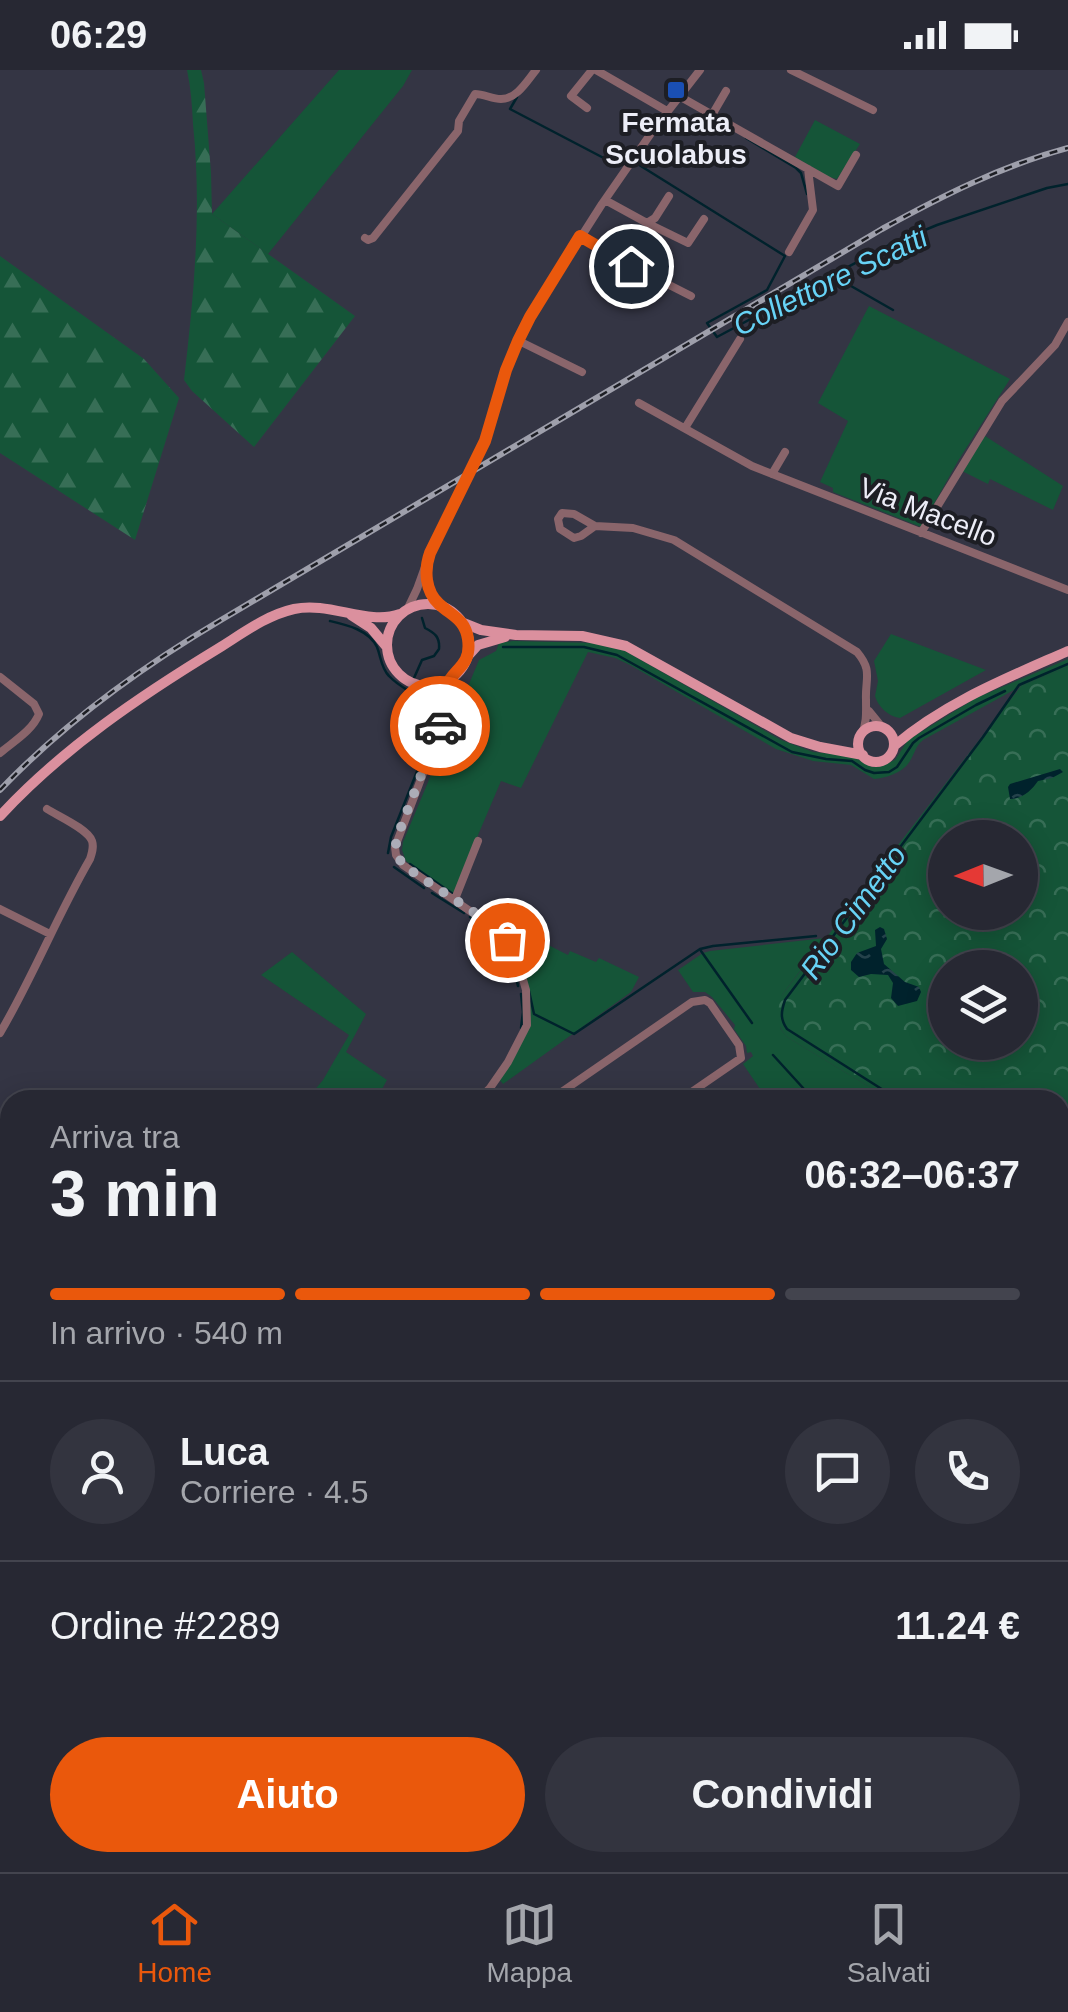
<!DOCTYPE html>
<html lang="it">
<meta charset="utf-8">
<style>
:root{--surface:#272833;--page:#33343f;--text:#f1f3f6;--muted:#a4a6ac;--line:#43444e;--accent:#ea580c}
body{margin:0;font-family:Helvetica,sans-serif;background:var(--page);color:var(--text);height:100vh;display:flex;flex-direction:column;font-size:38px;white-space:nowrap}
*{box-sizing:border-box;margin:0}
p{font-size:32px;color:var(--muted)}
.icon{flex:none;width:55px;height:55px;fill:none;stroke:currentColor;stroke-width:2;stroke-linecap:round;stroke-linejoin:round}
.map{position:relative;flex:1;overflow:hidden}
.side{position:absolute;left:0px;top:1020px;width:1070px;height:782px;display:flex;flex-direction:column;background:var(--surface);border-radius:30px 30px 0 0;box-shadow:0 5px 25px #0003,0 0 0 2px var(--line)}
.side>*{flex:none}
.needle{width:65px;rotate:269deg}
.buttons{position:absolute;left:928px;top:750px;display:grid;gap:20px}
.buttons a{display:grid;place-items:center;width:110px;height:110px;border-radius:50%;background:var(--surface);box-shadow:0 5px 25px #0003,0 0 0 2px var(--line);font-size:50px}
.pin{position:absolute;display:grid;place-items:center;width:85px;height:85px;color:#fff;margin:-42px;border:5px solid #fff;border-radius:50%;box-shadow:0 2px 10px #0007}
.courier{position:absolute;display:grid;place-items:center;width:100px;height:100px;margin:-50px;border:8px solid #ea580c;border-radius:50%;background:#fff;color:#222;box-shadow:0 2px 12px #0007}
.head em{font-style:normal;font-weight:700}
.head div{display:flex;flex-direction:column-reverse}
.head{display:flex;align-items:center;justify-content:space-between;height:170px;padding:0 50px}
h1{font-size:65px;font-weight:700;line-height:75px}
.bar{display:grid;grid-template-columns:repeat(4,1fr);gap:15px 10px;align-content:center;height:120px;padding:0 50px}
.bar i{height:12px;border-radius:8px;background:var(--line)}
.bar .selected{background:var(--accent)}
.bar p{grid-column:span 4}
.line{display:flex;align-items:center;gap:25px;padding:0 50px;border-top:2px solid var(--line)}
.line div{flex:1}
.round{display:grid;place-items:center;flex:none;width:105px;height:105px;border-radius:52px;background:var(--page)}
.action{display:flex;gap:20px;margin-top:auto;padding:20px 50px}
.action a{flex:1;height:115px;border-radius:60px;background:var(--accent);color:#fff;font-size:40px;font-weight:700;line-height:115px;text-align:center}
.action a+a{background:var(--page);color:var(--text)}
.status{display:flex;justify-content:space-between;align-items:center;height:70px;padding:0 50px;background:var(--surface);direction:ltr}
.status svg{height:28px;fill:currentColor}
.dock{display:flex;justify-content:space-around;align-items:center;height:140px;border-top:2px solid var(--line);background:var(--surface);font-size:28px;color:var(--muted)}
.dock a{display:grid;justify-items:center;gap:5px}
.dock .selected{color:var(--accent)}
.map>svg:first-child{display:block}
.green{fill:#155538}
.forest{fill:url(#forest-firs)}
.cemetery{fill:url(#cemetery-stones)}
.park{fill:url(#park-crowns);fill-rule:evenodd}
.water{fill:url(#water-ripples)}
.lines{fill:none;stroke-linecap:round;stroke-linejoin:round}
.stream{stroke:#00222c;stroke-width:2.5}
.minor{stroke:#8a656b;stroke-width:8}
.major{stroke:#db909e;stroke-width:10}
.rail-casing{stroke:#9e9fab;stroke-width:6}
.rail{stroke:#1d1e24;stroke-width:2.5;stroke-dasharray:8;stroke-linecap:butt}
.done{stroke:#acadb8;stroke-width:10;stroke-dasharray:0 18}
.route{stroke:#ea580c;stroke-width:12}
.transit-dot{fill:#1a4fb4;stroke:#1d1e24;stroke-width:4}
.labels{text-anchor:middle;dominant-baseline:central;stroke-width:8;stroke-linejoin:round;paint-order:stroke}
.poi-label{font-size:28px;font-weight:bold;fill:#ecedf7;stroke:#1d1e24}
.street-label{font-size:28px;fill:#ecedf7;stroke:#1d1e24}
.water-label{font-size:30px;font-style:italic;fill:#67d3f6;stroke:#1d1e24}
</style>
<div class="status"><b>06:29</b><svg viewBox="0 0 49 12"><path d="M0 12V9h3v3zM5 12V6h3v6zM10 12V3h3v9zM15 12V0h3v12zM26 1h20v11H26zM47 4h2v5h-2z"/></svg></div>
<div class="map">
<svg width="1068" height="1802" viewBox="0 0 1068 1802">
<defs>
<pattern id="forest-firs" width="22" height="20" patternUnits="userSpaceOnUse" patternTransform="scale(2.5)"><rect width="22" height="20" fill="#155538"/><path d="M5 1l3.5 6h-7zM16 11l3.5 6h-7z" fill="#376e56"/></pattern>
<pattern id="cemetery-stones" width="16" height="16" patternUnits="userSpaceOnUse" patternTransform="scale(2.5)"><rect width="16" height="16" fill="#155538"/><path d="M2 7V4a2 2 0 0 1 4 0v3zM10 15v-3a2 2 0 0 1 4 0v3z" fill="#376e56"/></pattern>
<pattern id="park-crowns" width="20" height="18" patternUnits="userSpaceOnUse" patternTransform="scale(2.5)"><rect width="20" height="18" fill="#155538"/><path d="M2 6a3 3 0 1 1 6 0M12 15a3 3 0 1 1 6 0" fill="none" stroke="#376e56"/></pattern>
<pattern id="water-ripples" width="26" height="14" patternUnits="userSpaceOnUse" patternTransform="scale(2.5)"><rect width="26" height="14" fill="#00222c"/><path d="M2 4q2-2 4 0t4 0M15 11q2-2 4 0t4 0" fill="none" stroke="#25424b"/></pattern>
</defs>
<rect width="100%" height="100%" fill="#343544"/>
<path class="green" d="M339 0H412L403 16 268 184 212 144Z
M815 50 860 74 837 109 829 107 795 87Z
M869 236 1010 309 958 391 921 457 833 422V418L820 412 848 351 818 333Z
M985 366 1063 416 1053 440 990 409 988 414 962 401Z
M891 564 986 600 900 648C887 646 878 636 875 626L878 611 874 591Z
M513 571 596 573 625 581 781 670 813 682 852 686 872 697H878L895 690 908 670 976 628 1068 589V597L1021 616 923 670C915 677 915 683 910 691 903 703 886 708 874 709L851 695 813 691 776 679 630 595 615 588 588 582 521 718 501 711 453 824 406 791 402 780 403 772 479 590 496 581 499 573Z
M481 841 568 885 570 881 596 892 599 888 639 907 631 922 503 1014 499 1009 524 964V925L510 874Z
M825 868 782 925 780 958 787 967 891 1030H744L760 1019 743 994 753 986 751 982 747 983 746 976 734 959 735 955 712 927 705 922H693L678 900 703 883 710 881Z
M292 882 366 944 346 982 387 1010 376 1030H306L323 1010 349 965 261 905Z
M810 1792 844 1793 866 1802H805Z"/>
<path class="forest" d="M187 0H201L204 13 211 103 212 144 355 246 254 377 192 321 184 310C194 225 202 140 193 54 192 36 191 18 187 0Z
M0 186 144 289 179 328 135 470 0 383Z"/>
<path class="cemetery" d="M689 1793H728L741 1802H682Z"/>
<path class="park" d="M1068 597V1104L1060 1101V1030H891L787 967C775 953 774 942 782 925L1021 616ZM945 768H1020V842H945ZM945 898H1020V972H945Z
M1060 1523 1068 1526V1633L1060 1651Z"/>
<path class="water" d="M1060 699 1063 702 1052 708 1038 711C1031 721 1022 729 1010 729L1008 717 1010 714Z
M880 857 884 859 887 869 881 879 884 894 905 912 919 917 921 922 917 931 898 936 891 928 893 913 888 905 871 904 859 907 851 900V892L857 883 876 876 875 860Z"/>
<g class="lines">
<path class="stream" d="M517 27 510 39 619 96 626 87 629 89
M746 68 796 98 801 103 807 124
M636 93 785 186 767 220 707 253 717 267 889 175 937 155 1047 118 1068 114
M830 204 893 240
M330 551C347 555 369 560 377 577 381 587 381 598 389 606 403 621 421 624 432 641
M503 577H584L617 585 792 682 826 689 852 691 865 700 874 703 889 702 897 697 913 673 919 668 976 635 1005 621
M414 608 422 590 434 586 439 579C440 567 435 563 425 558L422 548
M422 689 433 659
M388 783 391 767 420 694
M410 794 453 824
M394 797 424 818
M432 823 464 843
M470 847C504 869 509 877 518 916
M497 853 514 871 519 884
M701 881 752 953
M529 921 534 944 574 964 700 879 713 876 816 866
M521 924 523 942 521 958
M773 985 814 1030
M899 1030 787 959C780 949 781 942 785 930L983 667 1019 615 1068 594"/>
<path class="minor" d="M596 0 667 41
M791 0 873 40
M679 26 838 116 856 85
M587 38 571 26 592 0
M712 45 726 21
M669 126 655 148 647 153 688 173 704 149
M605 130 647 153
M581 166 606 183 691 226
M365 168 368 170 373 168 458 61 459 51 475 24C484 24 492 29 501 29 517 29 527 11 536 0
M789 182 813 140 808 99
M519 271 582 302
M639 333 752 396 1068 520
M685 358 740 269
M772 404 785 382
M595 456 581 466 574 468 560 459 558 449 562 443 574 444 595 456 633 458 674 470 857 582C873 601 865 608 866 630 866 643 867 651 862 664
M921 463 1002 331 1055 275 1068 252
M425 501 432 524 441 536
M407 540 417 519 430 483 485 371 506 300 530 247 602 134 654 59 700 0
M0 607 34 634 39 644C32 661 14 671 0 683
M450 609 442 631 440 659 395 777 396 785 403 795 499 861 516 885 526 920 527 955 508 992 490 1018 478 1030
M423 615 432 625 440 642
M869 641 882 657
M455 829 478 771
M0 839 50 864
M0 963C33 907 57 846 90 789 92 783 94 777 92 771 88 759 58 746 47 739
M550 1030 692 932 705 930 710 933 739 975 741 988 680 1030
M0 1117 10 1122
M1060 1313H1068
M1060 1366 1068 1370
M0 1405 10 1410
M1068 1447V1450
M0 1647 10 1652
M0 1698 10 1704
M1060 1724 1061 1721
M1060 1759 1068 1763
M113 1792 131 1802
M860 1792 882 1802
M38 1802 43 1792
M790 1802 797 1792"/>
<path class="major" d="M387 575a41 41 0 1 1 82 0a41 41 0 1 1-82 0Z
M351 545 371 558 386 576
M461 552 481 560 516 565 582 566 626 576 791 668 820 677 863 685
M468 586 478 575 505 567
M858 674a18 18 0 1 1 36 0a18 18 0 1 1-36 0Z
M894 676C946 632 1007 608 1068 581
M0 746C63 678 140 626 219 578 243 563 267 545 294 539 330 531 367 556 400 544"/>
<defs>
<path id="rail" d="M0 720C65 652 140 598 221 550L882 159C942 126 1001 96 1068 78"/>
</defs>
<use href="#rail" class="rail-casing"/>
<use href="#rail" class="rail"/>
</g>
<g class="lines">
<path class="done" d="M440 656 396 770V784L404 796 481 847 507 870"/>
<path class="route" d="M440 656C442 643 441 629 446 617 453 598 472 597 468 569 465 549 452 546 439 534 425 521 424 500 430 483L485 371 506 300 518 271 530 247 580 166 631 196"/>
</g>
<rect class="transit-dot" x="666" y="10" width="20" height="20" rx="5"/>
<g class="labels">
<g class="poi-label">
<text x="676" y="52">Fermata<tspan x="676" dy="32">Scuolabus</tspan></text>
</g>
<g class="street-label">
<text transform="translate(928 442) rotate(21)">Via Macello</text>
</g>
<g class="water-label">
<text transform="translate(830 211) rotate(-26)">Collettore Scatti</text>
<text transform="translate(853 842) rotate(-54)">Rio Cimetto</text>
</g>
</g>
</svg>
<div class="buttons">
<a><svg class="needle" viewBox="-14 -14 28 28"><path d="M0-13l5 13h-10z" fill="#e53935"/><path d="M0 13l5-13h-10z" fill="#a4a6ac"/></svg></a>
<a><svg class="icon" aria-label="layers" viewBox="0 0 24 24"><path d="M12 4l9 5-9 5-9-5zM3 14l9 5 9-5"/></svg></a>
</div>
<div class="pin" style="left:507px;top:870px;background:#ea580c"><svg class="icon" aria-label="bag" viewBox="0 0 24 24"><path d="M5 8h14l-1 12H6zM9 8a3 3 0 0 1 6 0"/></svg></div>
<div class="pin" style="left:631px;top:196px;background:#1f2937"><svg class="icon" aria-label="home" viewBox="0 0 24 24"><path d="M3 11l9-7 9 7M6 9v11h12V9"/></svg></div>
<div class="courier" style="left:440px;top:656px"><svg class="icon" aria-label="car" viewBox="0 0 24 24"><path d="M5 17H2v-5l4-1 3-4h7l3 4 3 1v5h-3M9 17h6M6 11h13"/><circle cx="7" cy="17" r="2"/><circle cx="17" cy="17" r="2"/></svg></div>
<section class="side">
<div class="head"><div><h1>3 min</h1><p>Arriva tra</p></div><em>06:32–06:37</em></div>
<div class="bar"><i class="selected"></i><i class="selected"></i><i class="selected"></i><i></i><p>In arrivo · 540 m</p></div>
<div class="line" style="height:180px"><a class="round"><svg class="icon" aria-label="person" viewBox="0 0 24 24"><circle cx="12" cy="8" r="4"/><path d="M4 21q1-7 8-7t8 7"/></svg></a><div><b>Luca</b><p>Corriere · 4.5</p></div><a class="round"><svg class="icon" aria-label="chat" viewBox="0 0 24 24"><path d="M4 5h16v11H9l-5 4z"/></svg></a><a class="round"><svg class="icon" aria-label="phone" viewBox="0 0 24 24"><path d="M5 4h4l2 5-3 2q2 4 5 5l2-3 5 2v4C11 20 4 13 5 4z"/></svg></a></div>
<div class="line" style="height:130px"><div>Ordine #2289</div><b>11.24 €</b></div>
<div class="action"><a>Aiuto</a><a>Condividi</a></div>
</section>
</div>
<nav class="dock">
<a class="selected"><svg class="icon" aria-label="home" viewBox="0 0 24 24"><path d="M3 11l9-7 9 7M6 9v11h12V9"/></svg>Home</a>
<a><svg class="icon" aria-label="map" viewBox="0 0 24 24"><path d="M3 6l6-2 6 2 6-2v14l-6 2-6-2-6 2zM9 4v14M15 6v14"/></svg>Mappa</a>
<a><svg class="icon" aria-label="saved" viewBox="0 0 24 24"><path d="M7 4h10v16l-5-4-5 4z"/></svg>Salvati</a>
</nav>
